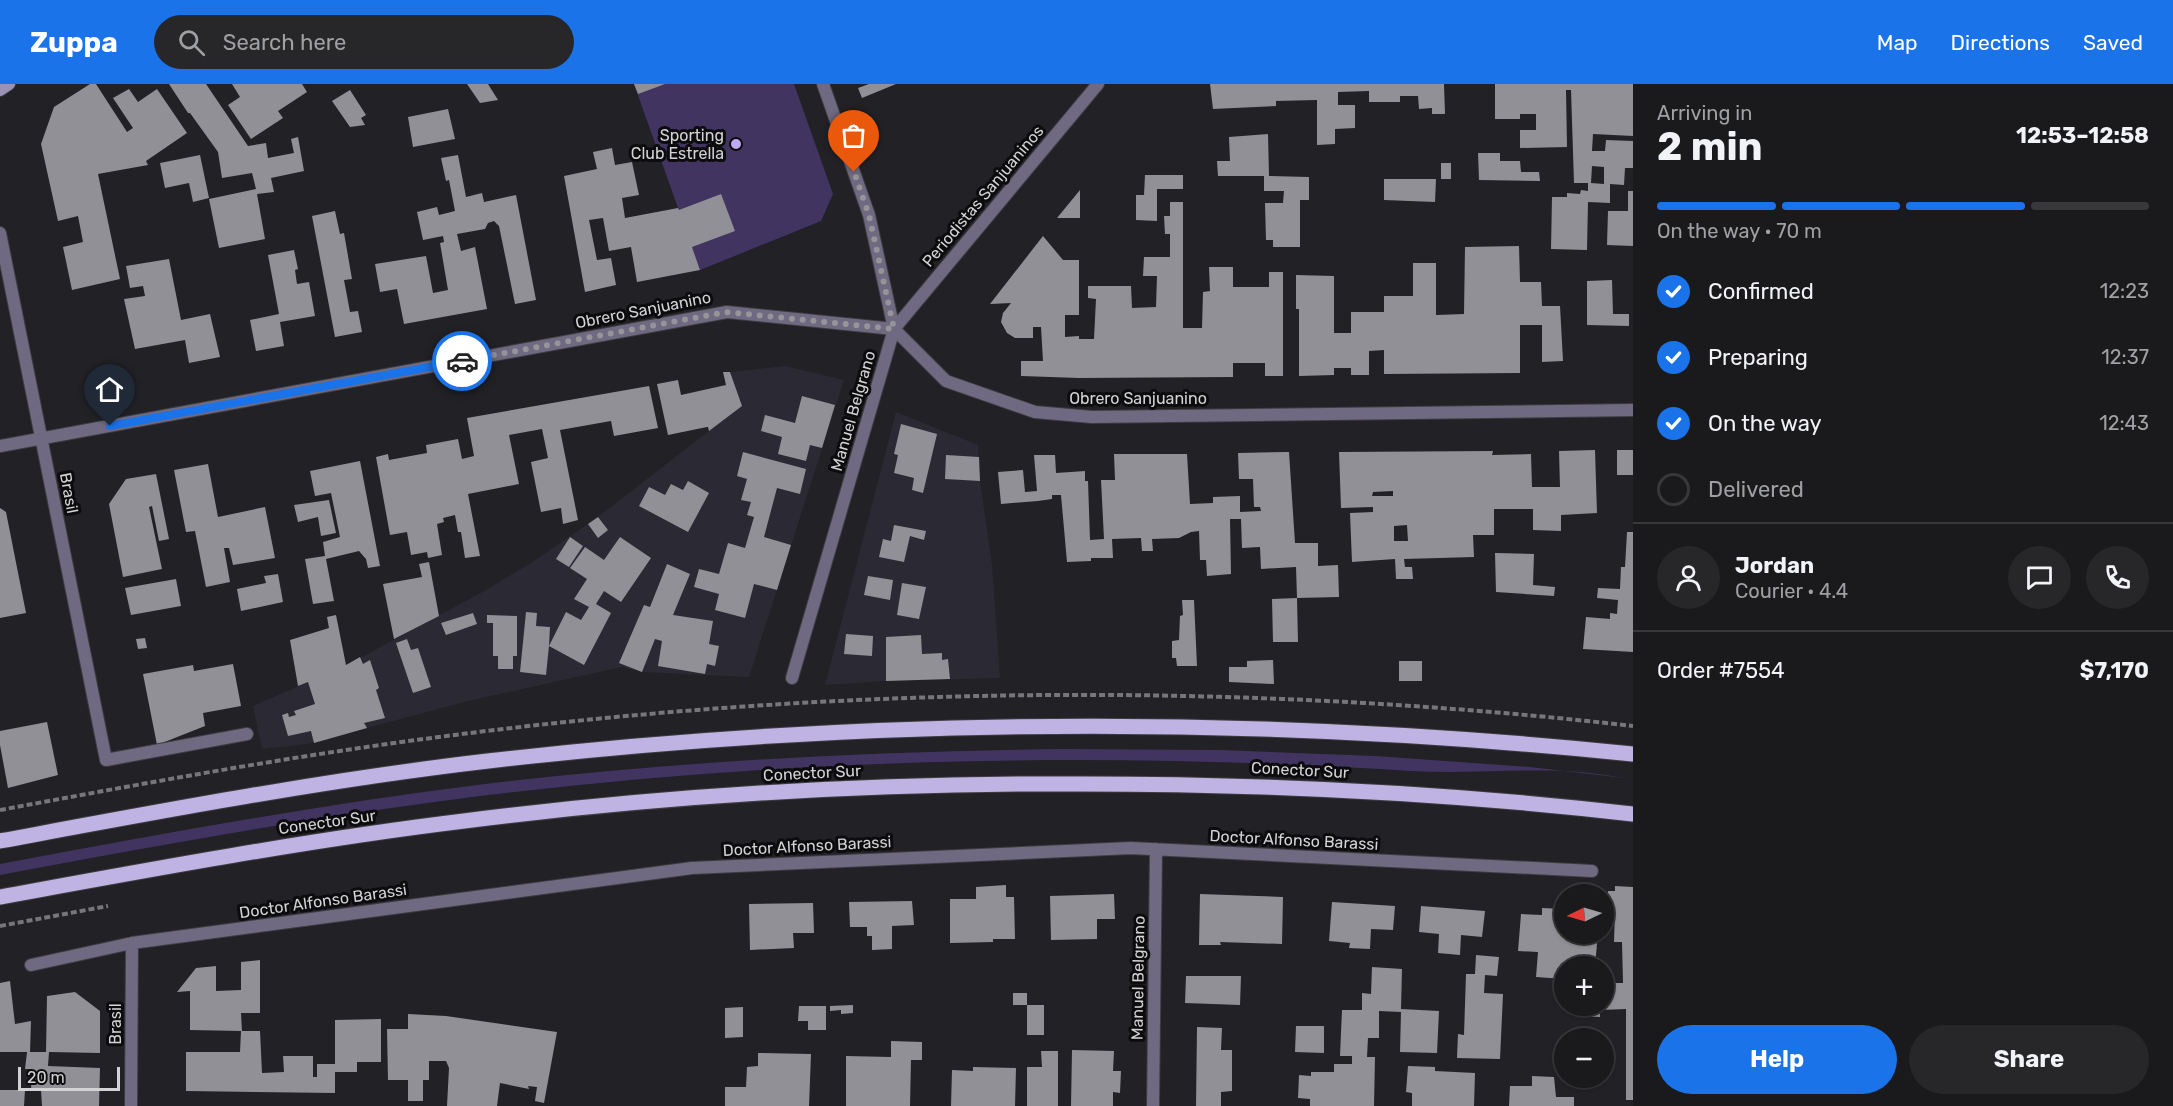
<!DOCTYPE html>
<meta charset="utf-8">
<style>
:root{--surface:#1a191c;--page:#272629;--text:#f1f3f6;--muted:#9fa0a3;--line:#38383b;--accent:#1a73e8}
body{margin:0;font-family:Rubik,sans-serif;background:var(--page);color:var(--text);height:100vh;display:flex;flex-direction:column;font-size:22px;white-space:nowrap}
*{box-sizing:border-box;margin:0}
p{font-size:20px;color:var(--muted)}
.icon{flex:none;width:33px;height:33px;fill:none;stroke:currentColor;stroke-width:2;stroke-linecap:round;stroke-linejoin:round}
.map{position:relative;flex:1;overflow:hidden}
.details{display:flex;flex-direction:column;background:var(--surface);width:540px}
.details>*{flex:none}
.needle{width:39px;rotate:265deg}
.fabs{position:absolute;left:1554px;top:800px;display:grid;gap:12px}
.fabs a{display:grid;place-items:center;width:60px;height:60px;border-radius:50%;background:var(--surface);box-shadow:0 2px 4px #0004,0 0 0 2px var(--line);font-size:30px}
.scale{position:absolute;left:18px;bottom:15px;width:102px;box-sizing:border-box;padding-left:6px;border:3px solid #d3d2d5;border-top:0;font-size:16px;line-height:21px;white-space:nowrap;color:#d3d2d5;-webkit-text-stroke:4px #0c0b0d;paint-order:stroke}
.pin{position:absolute;display:grid;place-items:center;width:51px;height:51px;color:#fff;margin:-62px -26px;border-radius:50% 50% 50% 0;rotate:-45deg;box-shadow:0 0 6px #0007}
.pin .icon{rotate:45deg}
.courier{position:absolute;display:grid;place-items:center;width:60px;height:60px;margin:-30px;border:4px solid #1a73e8;border-radius:50%;background:#fff;color:#222;box-shadow:0 2px 8px #0007}
.head em{font-style:normal;font-weight:700}
.head div{display:flex;flex-direction:column-reverse}
.head{display:flex;align-items:center;justify-content:space-between;height:102px;padding:0 24px}
h1{font-size:39px;font-weight:700;line-height:45px}
.bar{display:grid;grid-template-columns:repeat(4,1fr);gap:9px 6px;align-content:center;height:72px;padding:0 24px}
.bar i{height:8px;border-radius:4px;background:var(--line)}
.bar .current{background:var(--accent)}
.bar p{grid-column:span 4}
.line{display:flex;align-items:center;gap:15px;padding:0 24px;border-top:2px solid var(--line)}
.line div{flex:1}
.round{display:grid;place-items:center;flex:none;width:63px;height:63px;border-radius:32px;background:var(--page)}
ol{padding:0 24px;list-style:none}
li{display:flex;align-items:center;gap:18px;height:66px}
li p{margin-inline-start:auto}
li .icon{padding:6px;border-radius:50%;background:var(--accent);color:#fff;stroke-width:4}
li:last-child{color:var(--muted)}
li i{width:33px;height:33px;border:3px solid var(--line);border-radius:50%}
.primary-button{display:flex;gap:12px;margin-top:auto;padding:12px 24px}
.primary-button a{flex:1;height:69px;border-radius:36px;background:var(--accent);color:#fff;font-size:24px;font-weight:700;line-height:69px;text-align:center}
.primary-button a+a{background:var(--page);color:var(--text)}
header{display:flex;align-items:center;gap:36px;box-sizing:border-box;height:84px;padding:0 30px;background:var(--accent);color:#fff}
header strong{font-size:28px}
nav{display:flex;gap:33px;margin-inline-start:auto;font-size:21px}
.search{width:420px;height:54px;background:var(--page);display:flex;align-items:center;gap:15px;box-sizing:border-box;padding:0 21px;border-radius:33px;color:var(--muted);font-size:22px}
main{display:flex;flex:1;min-height:0}
.map>svg:first-child{display:block}
.built{fill:#2b2933}
.grass{fill:#413461}
.building{fill:#919096;fill-rule:evenodd}
.lines{fill:none;stroke-linecap:round;stroke-linejoin:round}
.street-casing{stroke:#3e3d42;stroke-width:14}
.secondary-casing{stroke:#3e3d42;stroke-width:14}
.primary-casing{stroke:#3e3d42;stroke-width:17}
.path{stroke:#77767a;stroke-width:4;stroke-dasharray:6 3;stroke-linecap:butt}
.street{stroke:#6f6a81;stroke-width:12}
.secondary{stroke:#9b93b7;stroke-width:12}
.primary{stroke:#beb3e2;stroke-width:15}
.done{stroke:#959498;stroke-width:6;stroke-dasharray:0 10.8}
.route{stroke:#1a73e8;stroke-width:8}
.poi-dot{fill:#bda9f5;stroke:#0c0b0d;stroke-width:2}
.labels{text-anchor:middle;dominant-baseline:central;stroke-width:6;stroke-linejoin:round;paint-order:stroke}
.poi-label{font-size:16px;fill:#d3d2d5;stroke:#0c0b0d;text-anchor:end}
.street-label{font-size:16px;fill:#d3d2d5;stroke:#0c0b0d}
</style>
<header>
<strong>Zuppa</strong>
<div class="search"><svg class="icon" aria-label="search" viewBox="0 0 24 24"><circle cx="10" cy="10" r="6"/><path d="M15 15l6 6"/></svg>Search here</div>
<nav><a>Map</a><a>Directions</a><a>Saved</a></nav>
</header>
<main>
<div class="map">
<svg width="1633" height="1022" viewBox="0 0 1633 1022">
<rect width="100%" height="100%" fill="#222126"/>
<path class="built" d="M785 282 844 296 749 593 642 588 622 583 468 617 307 660 262 665 253 622 347 581 486 506 534 477 598 433 741 322 730 288Z
M896 328 978 361 980 397 992 481 1000 594 886 597 825 601Z"/>
<path class="grass" d="M634 0H794L833 110 821 137 700 186Z
M1066 665 1220 666 1375 672 1530 683 1633 695C1611 692 1589 688 1567 687 1515 685 1463 690 1411 687 1101 667 788 674 480 712 319 732 160 761 0 791V780C161 750 322 720 485 700 678 677 872 667 1066 665Z"/>
<path class="building" d="M90 0H96L127 48 133 44 113 14 129 5 138 18 157 5 187 49 146 77 148 81 98 90 120 195 72 206 63 163 83 158 78 132 58 137 41 60 54 23Z
M169 0H206L248 62 266 59 268 74 294 69 291 55 298 53 304 87 271 94 274 108 257 110 265 155 219 164 209 115 256 105 252 89 222 94 218 68 190 29H188Z
M232 0H302L307 8 278 27 283 34 251 55 228 21 240 13Z
M467 0H488L498 16 480 19Z
M634 0H665L638 10Z
M869 0H896L862 14 858 4Z
M1210 0H1444L1445 30H1432V24L1419 25 1418 12H1400V18H1369V7L1338 8V21H1355V44L1335 45V60L1317 61V16L1276 17V22L1213 25Z
M1495 0H1633V52L1593 50 1592 67H1605L1606 56 1633 57V84H1625L1624 101 1610 100V119L1588 118 1587 166 1551 165 1552 113H1567V109L1580 110 1581 106 1588 107V99H1574L1571 6H1566L1567 63 1520 64V46H1536V30H1520V35H1495ZM1592 82 1604 83V100L1591 99Z
M350 6 366 31 361 34 365 41 350 43 332 17Z
M448 25 455 55 413 63 408 33Z
M1268 50 1269 92 1309 93V116H1300V163H1273V156H1266L1265 119H1283L1284 107H1264V92H1218L1217 77H1230L1229 53Z
M612 64 615 81 632 78 639 111 622 114 625 134 678 124 679 126 721 110 735 147 692 163 700 186 637 198 631 163 609 167 603 134 589 136 597 176 611 174 616 201 585 208 564 92 597 85 593 68Z
M1478 69H1500V77H1520L1521 88H1539L1540 97 1479 96Z
M200 71 209 114 193 118 189 99 165 104 160 79Z
M458 71 466 113 482 109 484 118 516 111 536 216 515 220 499 142 494 137 488 139 485 145 457 150 461 167 475 163 487 225 404 240 397 205 380 208 375 180 426 172 433 209 448 206 440 159 444 158 443 152 423 156 417 128 437 123 439 131 455 127 449 96 446 97 441 74Z
M1441 79H1451V95H1441Z
M1145 91H1183V105H1157V137L1136 136V111H1144Z
M1384 95H1436L1435 118 1384 116Z
M1080 106V134H1057Z
M1628 107H1633V162L1607 161 1608 127H1628Z
M1170 118H1183V244H1202L1203 208 1210 207 1209 183H1233V203H1269V188H1283V292H1265V279H1233V293L1079 294 1021 292V277H1043L1041 243H1033V254H1015L1007 249 1001 238 1003 229 1011 219 990 220 1043 152 1063 176H1079V231H1065V253L1079 252V255H1094L1096 215 1088 214V202H1131L1132 224 1156 223 1157 192H1143L1144 173H1170V150H1165L1164 132H1170Z
M335 127 340 150 344 149 352 195 344 196 350 228 358 227 362 248 335 253 312 132Z
M1519 162 1520 198H1541L1542 222H1560L1563 277 1542 278V241H1520V289L1384 290V266L1369 267V291H1351V284H1334V291L1299 292V225H1296V191L1334 192V249H1351V228H1384V212H1413V179H1436V231L1464 230 1465 163Z
M294 166 298 185 295 186 297 200 309 198 315 232 280 238 284 262 256 267 250 236 279 230 268 171Z
M169 175 181 236 210 230 220 273 189 279 185 256 135 265 124 215 145 212 143 202 130 204 126 182Z
M1612 196 1613 230H1629V242L1587 241V197Z
M723 288H730L742 322 709 347 708 343H707L668 351 657 300 678 296 681 311 726 301Z
M649 302 658 344 614 352 611 337 560 346 578 436 563 440 561 424 541 428 531 378 548 374 542 345 509 351 519 400 468 410 480 472 465 474 461 448H458L455 431 443 434 444 438 437 440 442 471 428 474 427 468 411 471 407 448 390 451 376 373 388 370 389 376 427 369 426 361 458 355 462 375 474 372 467 334Z
M802 312 835 321 822 364 810 361 806 377 778 370 782 353 761 347 765 331 795 339Z
M901 340 937 350 923 409 912 406 914 394 894 389 898 371 894 370Z
M1595 366 1597 429 1561 431V447L1533 446V425H1494V451H1473L1474 473 1404 475 1405 483H1412L1413 495H1396L1395 475 1352 478 1350 429 1373 428V423L1341 424 1339 368 1493 367 1492 371 1531 370 1532 403H1560L1559 367ZM1393 407V412H1372L1373 408ZM1407 441 1408 457H1394V442Z
M1617 366H1633V391H1617Z
M743 368 806 385 800 410 777 404 764 453 791 461 777 506 754 500 745 534 715 526 719 510 694 503 699 485 719 490 728 459 745 464 754 433 747 431 751 418 741 416 747 395 737 392Z
M1289 368 1295 459H1318V482L1338 481 1339 513 1297 514 1296 483 1261 485 1260 463 1242 464 1241 435H1230L1231 490 1207 492 1206 476H1200L1199 447 1191 448 1179 454 1152 455 1153 467H1142L1141 454 1112 455 1113 474H1091V477L1067 478 1061 411H1052V415L1038 417 1001 420 998 388 1023 386 1025 408 1037 407 1034 371H1055L1056 389 1085 387V397H1088L1090 456 1104 455 1101 396H1115L1114 370H1187L1190 420 1213 419V413L1240 412V428L1261 427 1260 423H1254L1253 395H1239L1238 369Z
M946 371 979 373 980 397 945 395Z
M360 377 380 482 368 484 366 475 359 467 326 475 334 517 313 520 305 475 325 472 323 458 340 453 331 409 315 412 310 387Z
M208 380 218 433 265 423 275 474 233 481 229 464H224L230 498 206 503 195 447 186 448 174 386Z
M156 390 169 455 159 457 152 422 149 423 162 485 123 493 109 420 126 395Z
M688 397 709 409 688 448 639 422 649 403 665 411 671 400 683 406Z
M329 416 336 449 321 452 318 433 298 438 294 421Z
M0 424 6 428 26 529 0 534Z
M598 433 608 446 598 454 588 440Z
M894 441 926 447 924 456 910 452 904 478 879 473 883 455 891 457Z
M1627 448H1633V568L1583 565 1586 533 1610 535V529L1617 530 1618 516 1597 514 1598 504 1620 505 1621 483H1625Z
M570 453 583 462 569 483 556 475Z
M620 453 651 474 621 518 604 507 596 520 611 529 584 581 549 562 546 591 520 588 526 528 537 529 536 542 550 543 549 562 566 528 581 536 589 523 574 515 587 495 570 484 585 463 604 476Z
M1495 469 1534 470 1533 501 1555 503 1554 512 1496 508Z
M429 478 439 532 394 555 383 500 422 493 419 480Z
M667 480 690 490 673 531 713 537 709 560 719 562 715 582 707 580 705 590 658 582 662 557 655 555 642 588 619 579 644 521 650 523Z
M278 490 283 518 241 527 237 505 266 499 264 492Z
M868 492 893 496 890 516 864 511Z
M176 495 181 522 131 531 125 504Z
M902 499 926 503 919 535 897 531Z
M1297 514 1298 558H1273L1272 515Z
M1182 516H1194L1197 582H1177L1176 574H1172V557L1179 556 1180 532 1183 531Z
M473 529 477 540 446 551 441 539Z
M336 531 346 581 360 573 363 580 370 576 379 604 376 606 385 634 364 639 367 644 314 659 311 647 288 652 282 631 288 629 289 633 296 631 294 627 315 620 308 598 298 602 290 556 329 544 327 533Z
M487 531 517 532V572H513V585H498V572H493V539H487Z
M846 550 873 552 872 572 844 570Z
M921 551 922 570 942 569V576L948 575 950 595 886 597V553Z
M145 554 147 564 138 565 136 555Z
M407 555 411 566 418 564 431 603 413 609 396 559Z
M1273 576 1274 600 1229 598V583H1247V577Z
M1399 577H1422V597H1399Z
M233 580 241 622 203 629 205 642 157 661 143 590 193 581 194 587Z
M47 638 58 691 8 704 0 661V647Z
M1006 801V813H1014L1015 855H993V858L950 859V815H976V803Z
M1615 802 1633 803V1016H1626V925L1600 926V933L1574 932 1575 921H1604V899H1623L1622 858H1614L1615 826H1608V807H1615Z
M1114 810 1115 835H1097V855L1051 856 1050 812Z
M1200 810 1283 813 1282 860 1220 858 1221 861H1199Z
M912 817 914 841 892 842V865L872 866V852H867V843H850L849 818Z
M1332 818 1395 822 1393 846 1371 845 1370 865 1349 864 1350 859 1329 857Z
M813 819 814 849H793L794 864 750 866 749 820Z
M1421 822 1485 827 1482 853 1461 851 1460 871 1438 869 1439 850 1419 848Z
M1542 824 1564 825V849H1598L1595 882H1564V895L1536 893 1538 868 1518 867 1521 830 1542 831Z
M1476 871 1499 873 1497 892 1485 891 1484 909 1503 910 1500 975 1457 974 1458 950 1464 951 1466 890H1475Z
M260 876V929H241L242 947H260L262 989 284 988 283 972H313V993H317V980H335V936L381 935V978H357V988H335V1009L186 1007V968H240L241 947 190 946V907L177 908 196 884 216 882V907L241 906V878Z
M1372 883 1402 885 1401 925 1439 927 1437 969 1400 968 1401 928 1379 927V954H1368L1367 973H1375L1374 1022H1310V1015L1298 1014 1299 991 1311 992V988H1334V980H1352V972H1340L1342 926H1362V909L1371 910Z
M1186 892H1241L1240 921 1185 919Z
M10 897 15 940 31 937 30 968H46L47 912 75 908 100 927V969L49 968 48 982 100 984 99 1022H42L41 1006H31L32 985H25L27 968H0V899Z
M1013 909H1027V921H1013Z
M853 921V929L841 930V926L830 927V922Z
M1027 921H1044V951H1027Z
M799 922H826V946H808V937H798Z
M743 923V953L725 954V924Z
M408 930 446 932 557 948 544 1019 535 1017 537 1003 528 1002 529 1005 500 999 497 1022H447L449 984 446 977H429V996H423V1017H408V996H388L387 945H408Z
M1296 942H1324V969L1295 968Z
M1197 943 1222 944 1221 966H1232V1007L1221 1008V1022H1196Z
M891 957 922 958V976H911L910 1022H846V972L891 973Z
M1072 966 1114 967 1113 987H1121L1120 1009 1113 1008V1022H1071Z
M1041 967H1058V1022H1027V983H1042Z
M758 969 811 970 809 1022H725V1003H746L747 983 758 982Z
M1408 982 1435 983V987L1475 989 1474 1022H1412V1009L1406 1008Z
M973 983 1016 984 1015 1022H951L952 986 973 987Z
M1532 992 1554 993 1556 1013H1574V1022H1509L1510 1002H1532Z
M0 1006H25L24 1022H0Z"/>
<g class="lines">
<defs>
<path id="street" d="M0 149 106 676 247 650
M894 245 1098 0
M0 362 727 228 894 245 946 297 1035 328 1092 333 1633 326
M792 594 894 245 869 131 823 0
M31 881 132 859 692 784 1131 764 1592 787
M131 1022 132 859
M1153 1022 1156 765"/>
<path id="secondary" d="M0 6 9 0"/>
<path id="primary" d="M0 757C162 727 324 696 488 677 869 633 1252 631 1633 670
M0 813C154 785 308 756 464 737 669 711 875 699 1081 700 1265 700 1450 709 1633 730"/>
</defs>
<use href="#street" class="street-casing"/>
<use href="#secondary" class="secondary-casing"/>
<use href="#primary" class="primary-casing"/>
<path class="path" d="M0 726C146 699 292 672 439 653 834 601 1238 597 1633 642
M0 842 108 822"/>
<use href="#street" class="street"/>
<use href="#secondary" class="secondary"/>
<use href="#primary" class="primary"/>
</g>
<g class="lines">
<path class="done" d="M462 277 726 228 894 245 869 131 854 88"/>
<path class="route" d="M110 342 462 277"/>
</g>
<circle class="poi-dot" cx="736" cy="60" r="6"/>
<g class="labels">
<g class="poi-label">
<text x="724" y="51">Sporting<tspan x="724" dy="18">Club Estrella</tspan></text>
</g>
<g class="street-label">
<text transform="translate(983 112) rotate(-50)">Periodistas Sanjuaninos</text>
<text transform="translate(643 226) rotate(-11)">Obrero Sanjuanino</text>
<text x="1138" y="314">Obrero Sanjuanino</text>
<text transform="translate(853 327) rotate(-74)">Manuel Belgrano</text>
<text transform="translate(69 409) rotate(79)">Brasil</text>
<text transform="translate(1300 686) rotate(3)">Conector Sur</text>
<text transform="translate(812 689) rotate(-3)">Conector Sur</text>
<text transform="translate(327 738) rotate(-8)">Conector Sur</text>
<text transform="translate(1294 756) rotate(3)">Doctor Alfonso Barassi</text>
<text transform="translate(807 762) rotate(-3)">Doctor Alfonso Barassi</text>
<text transform="translate(323 817) rotate(-8)">Doctor Alfonso Barassi</text>
<text transform="translate(1138 894) rotate(-89)">Manuel Belgrano</text>
<text transform="translate(115 940) rotate(-90)">Brasil</text>
</g>
</g>
</svg>
<div class="fabs">
<a><svg class="needle" viewBox="-14 -14 28 28"><path d="M0-13l5 13h-10z" fill="#e53935"/><path d="M0 13l5-13h-10z" fill="#9fa0a3"/></svg></a>
<a>+</a>
<a>−</a>
</div>
<div class="scale">20 m</div>
<div class="pin" style="left:854px;top:88px;background:#ea580c"><svg class="icon" aria-label="bag" viewBox="0 0 24 24"><path d="M5 8h14l-1 12H6zM9 8a3 3 0 0 1 6 0"/></svg></div>
<div class="pin" style="left:110px;top:342px;background:#1f2937"><svg class="icon" aria-label="home" viewBox="0 0 24 24"><path d="M3 11l9-7 9 7M6 9v11h12V9"/></svg></div>
<div class="courier" style="left:462px;top:277px"><svg class="icon" aria-label="car" viewBox="0 0 24 24"><path d="M5 17H2v-5l4-1 3-4h7l3 4 3 1v5h-3M9 17h6M6 11h13"/><circle cx="7" cy="17" r="2"/><circle cx="17" cy="17" r="2"/></svg></div>
</div>
<section class="details">
<div class="head"><div><h1>2 min</h1><p>Arriving in</p></div><em>12:53–12:58</em></div>
<div class="bar"><i class="current"></i><i class="current"></i><i class="current"></i><i></i><p>On the way · 70 m</p></div>
<ol>
<li><svg class="icon" aria-label="check" viewBox="0 0 24 24"><path d="M5 12l5 5 9-10"/></svg>Confirmed<p>12:23</p></li>
<li><svg class="icon" aria-label="check" viewBox="0 0 24 24"><path d="M5 12l5 5 9-10"/></svg>Preparing<p>12:37</p></li>
<li><svg class="icon" aria-label="check" viewBox="0 0 24 24"><path d="M5 12l5 5 9-10"/></svg>On the way<p>12:43</p></li>
<li><i></i>Delivered</li>
</ol>
<div class="line" style="height:108px"><a class="round"><svg class="icon" aria-label="person" viewBox="0 0 24 24"><circle cx="12" cy="8" r="4"/><path d="M4 21q1-7 8-7t8 7"/></svg></a><div><b>Jordan</b><p>Courier · 4.4</p></div><a class="round"><svg class="icon" aria-label="chat" viewBox="0 0 24 24"><path d="M4 5h16v11H9l-5 4z"/></svg></a><a class="round"><svg class="icon" aria-label="phone" viewBox="0 0 24 24"><path d="M5 4h4l2 5-3 2q2 4 5 5l2-3 5 2v4C11 20 4 13 5 4z"/></svg></a></div>
<div class="line" style="height:78px"><div>Order #7554</div><b>$7,170</b></div>
<div class="primary-button"><a>Help</a><a>Share</a></div>
</section>
</main>
